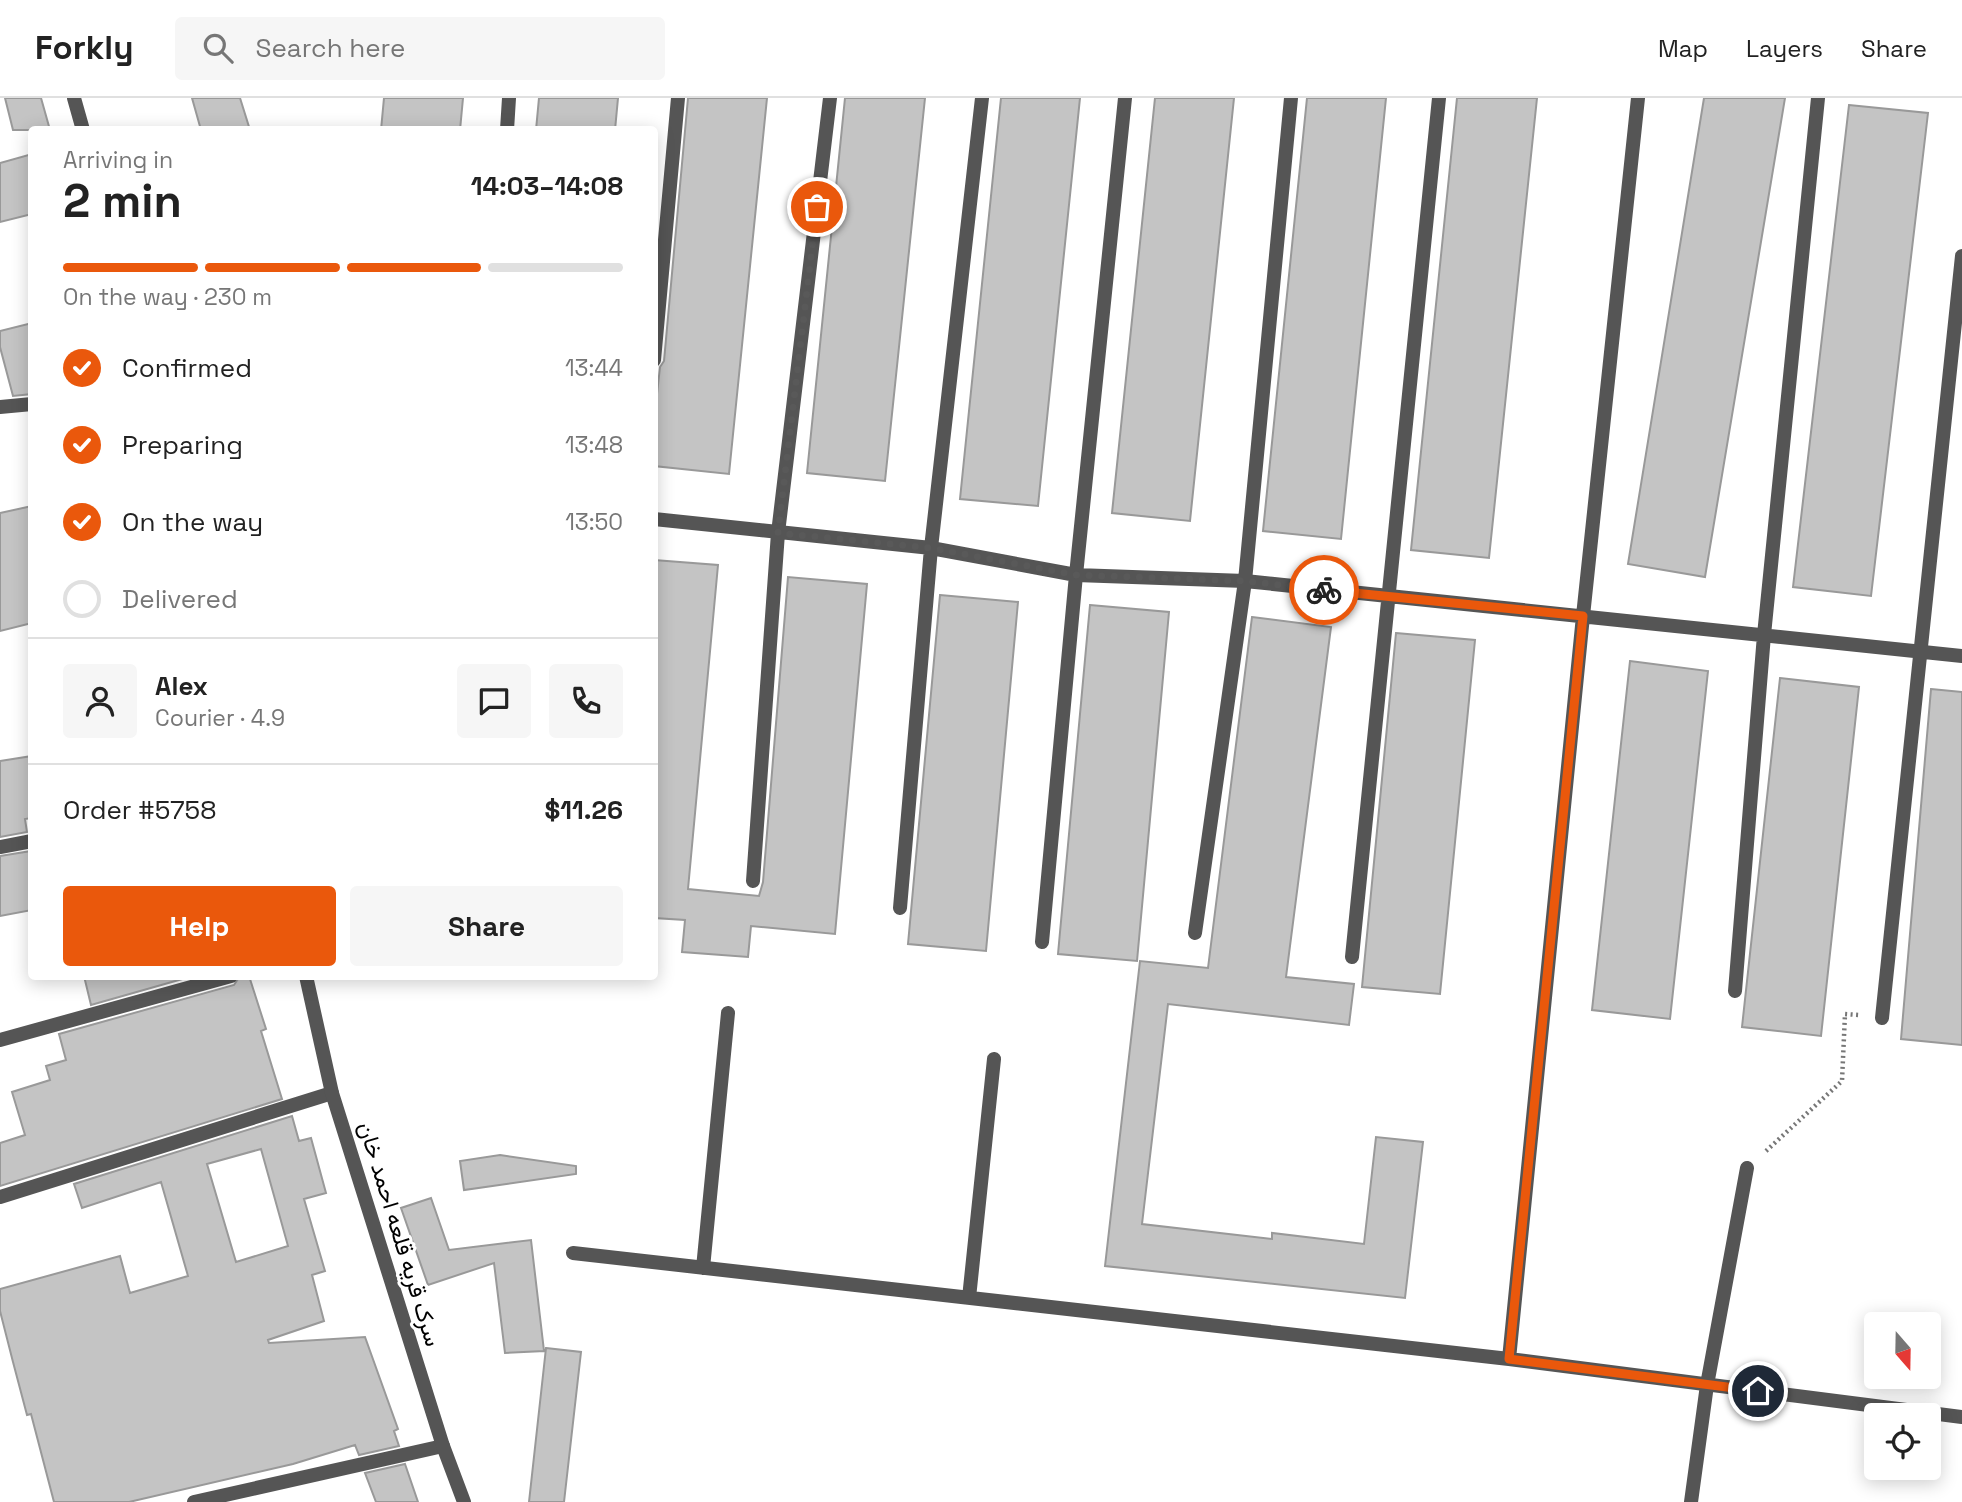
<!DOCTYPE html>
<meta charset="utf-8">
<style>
:root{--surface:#fff;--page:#f6f6f6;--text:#222;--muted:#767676;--line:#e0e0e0;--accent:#ea580c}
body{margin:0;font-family:"Space Grotesk",Vazirmatn,sans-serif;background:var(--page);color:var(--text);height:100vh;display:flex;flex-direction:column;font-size:26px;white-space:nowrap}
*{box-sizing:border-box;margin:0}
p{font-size:23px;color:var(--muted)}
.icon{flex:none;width:38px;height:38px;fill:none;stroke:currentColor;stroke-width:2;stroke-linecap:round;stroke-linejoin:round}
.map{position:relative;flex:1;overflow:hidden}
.side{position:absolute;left:28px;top:28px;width:630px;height:854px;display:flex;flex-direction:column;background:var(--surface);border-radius:7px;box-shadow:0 4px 18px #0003}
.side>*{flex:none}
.needle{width:46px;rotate:160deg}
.fabs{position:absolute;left:1864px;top:1214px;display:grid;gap:14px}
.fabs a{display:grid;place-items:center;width:77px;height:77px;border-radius:7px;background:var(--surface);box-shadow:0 4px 18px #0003;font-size:35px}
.pin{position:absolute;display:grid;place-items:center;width:60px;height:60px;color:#fff;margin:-30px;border:4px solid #fff;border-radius:50%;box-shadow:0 2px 7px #0007}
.courier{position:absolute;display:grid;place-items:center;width:70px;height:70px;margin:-35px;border:5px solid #ea580c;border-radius:50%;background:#fff;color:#222;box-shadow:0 2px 9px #0007}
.summary em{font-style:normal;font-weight:700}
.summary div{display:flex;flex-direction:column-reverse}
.summary{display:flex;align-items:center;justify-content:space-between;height:119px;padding:0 35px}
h1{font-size:46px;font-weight:700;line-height:52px}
.bar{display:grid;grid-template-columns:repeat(4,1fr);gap:10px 7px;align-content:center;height:84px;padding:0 35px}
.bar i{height:9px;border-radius:5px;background:var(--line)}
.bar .current{background:var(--accent)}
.bar p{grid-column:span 4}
.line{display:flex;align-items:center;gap:18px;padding:0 35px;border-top:2px solid var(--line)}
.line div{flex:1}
.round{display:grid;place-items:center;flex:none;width:74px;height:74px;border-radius:7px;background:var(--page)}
ol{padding:0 35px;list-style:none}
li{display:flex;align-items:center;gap:21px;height:77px}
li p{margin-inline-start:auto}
li .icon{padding:7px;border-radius:50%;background:var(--accent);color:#fff;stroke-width:4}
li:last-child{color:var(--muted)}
li i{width:38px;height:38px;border:4px solid var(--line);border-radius:50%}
.cta{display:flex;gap:14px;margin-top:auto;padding:14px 35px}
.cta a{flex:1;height:80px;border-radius:7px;background:var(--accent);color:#fff;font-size:28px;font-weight:700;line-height:80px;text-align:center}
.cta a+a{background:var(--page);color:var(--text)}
header{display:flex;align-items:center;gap:42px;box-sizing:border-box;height:98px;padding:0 35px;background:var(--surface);border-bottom:2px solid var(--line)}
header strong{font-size:33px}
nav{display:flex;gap:38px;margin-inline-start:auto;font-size:24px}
.search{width:490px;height:63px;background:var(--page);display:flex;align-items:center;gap:18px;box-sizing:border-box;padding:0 24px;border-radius:7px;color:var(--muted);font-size:26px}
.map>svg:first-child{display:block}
.building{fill:#c4c4c4;stroke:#999;stroke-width:2;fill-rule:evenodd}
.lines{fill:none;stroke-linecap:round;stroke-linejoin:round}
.path{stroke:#777;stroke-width:4.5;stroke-dasharray:2 3.5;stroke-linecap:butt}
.service{stroke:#555;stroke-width:14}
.minor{stroke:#555;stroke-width:14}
.tertiary{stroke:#555;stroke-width:14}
.done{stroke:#595959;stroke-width:7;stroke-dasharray:0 12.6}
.route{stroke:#ea580c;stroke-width:9}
.labels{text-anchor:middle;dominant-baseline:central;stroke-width:6;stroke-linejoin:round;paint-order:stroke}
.street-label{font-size:23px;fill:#000;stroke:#fff}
</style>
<header>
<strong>Forkly</strong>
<div class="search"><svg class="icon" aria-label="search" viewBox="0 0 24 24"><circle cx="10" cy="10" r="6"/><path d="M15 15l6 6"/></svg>Search here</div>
<nav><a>Map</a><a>Layers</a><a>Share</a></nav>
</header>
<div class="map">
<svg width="1962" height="1404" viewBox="0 0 1962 1404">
<rect width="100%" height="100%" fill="#fff"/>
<path class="building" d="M5 0H41L50 32H13Z
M192 0H240L250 32H201Z
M384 0H463L460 32H381Z
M539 0H618L615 32H536Z
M688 0H767L729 376 654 368V323L660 269 664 263Z
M845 0H925L885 383 807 375Z
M1001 0H1080L1038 408 960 401Z
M1155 0H1234L1190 423 1112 415Z
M1307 0H1386L1341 441 1263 433Z
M1457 0H1537L1489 460 1411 452Z
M1704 0H1785L1705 479 1628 466Z
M1849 7 1928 15 1871 498 1793 489Z
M32 56V116L0 124V65Z
M32 225V296L13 298 0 249V233Z
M32 408V525L0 533V415Z
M654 462 718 467 688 791 759 798 763 784 788 479 867 486 835 836 751 828 748 859 682 854 685 822 654 820Z
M940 497 1018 504 986 853 908 846Z
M1090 507 1169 514 1137 863 1058 856Z
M1252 519 1331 529 1286 879 1354 886 1349 927 1168 906 1142 1126 1272 1141V1135L1364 1146 1376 1039 1423 1044 1405 1200 1105 1168 1140 863 1208 870Z
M1396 535 1475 542 1440 896 1362 889Z
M1630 563 1708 573 1670 921 1592 912Z
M1780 580 1859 589 1821 938 1742 929Z
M1931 591 1962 594V947L1901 941Z
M32 658V720L25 721 27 734 0 739V663Z
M31 753 32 812 0 818V758Z
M84 878H193L91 907Z
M240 878H249L266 931 261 933 282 1001 0 1088V1045L25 1037 12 994 50 982 46 968 66 962 59 936 234 887Z
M292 1018 299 1043 311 1040 326 1095 304 1101 325 1173 312 1177 324 1223 268 1242 269 1245 365 1239 398 1331 394 1333 399 1348 359 1357 355 1347 293 1366 129 1404H54L31 1316 27 1317 13 1264 0 1213V1191L120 1158 130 1195 188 1178 161 1084 82 1110 74 1086ZM261 1051 288 1148 236 1164 207 1066Z
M500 1057 576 1068V1076L464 1092 460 1063Z
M431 1100 449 1152 531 1142 544 1253 505 1255 494 1165 428 1187 401 1110Z
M546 1250 581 1254 564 1404H529Z
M405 1366 418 1404H376L365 1375Z"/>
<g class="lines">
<path class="path" d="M1766 1053 1842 983 1845 916 1859 917"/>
<path class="service" d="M507 32 509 0
M654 262 678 0
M654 421 931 450 1076 477 1245 483 1962 558
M753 783 778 435 830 0
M900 810 931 450 982 0
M1195 835 1245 483 1291 0
M1042 844 1076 477 1125 0
M1352 859 1439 0
M1735 893 1764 537 1818 0
M1882 920 1962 158
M573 1155 1509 1261 1962 1319
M703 1170 728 915
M969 1200 994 961
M1509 1261 1583 518 1638 0
M1691 1404 1707 1287 1747 1070"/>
<path class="minor" d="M0 309 32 306
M0 749 32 743
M0 942 231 878
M0 1099 332 995
M194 1404 443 1348"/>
<path class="tertiary" d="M74 0 83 32
M306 878 332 995 443 1348 464 1404"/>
</g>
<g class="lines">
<path class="done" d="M817 109 778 435 931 450 1076 477 1245 483 1324 492"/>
<path class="route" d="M1324 492 1583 518 1509 1261 1758 1293"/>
</g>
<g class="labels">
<g class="street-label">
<text transform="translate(400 1136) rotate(73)">سرک قریه قلعه احمد خان</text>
</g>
</g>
</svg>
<div class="fabs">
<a><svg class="needle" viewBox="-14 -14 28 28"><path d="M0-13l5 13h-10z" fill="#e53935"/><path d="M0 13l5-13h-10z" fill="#767676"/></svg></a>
<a><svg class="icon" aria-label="locate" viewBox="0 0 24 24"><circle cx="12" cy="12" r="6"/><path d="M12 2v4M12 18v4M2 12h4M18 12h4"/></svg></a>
</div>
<div class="pin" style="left:817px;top:109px;background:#ea580c"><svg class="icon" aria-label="bag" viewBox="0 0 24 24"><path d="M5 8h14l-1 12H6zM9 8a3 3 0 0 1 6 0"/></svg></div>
<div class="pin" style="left:1758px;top:1293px;background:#1f2937"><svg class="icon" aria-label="home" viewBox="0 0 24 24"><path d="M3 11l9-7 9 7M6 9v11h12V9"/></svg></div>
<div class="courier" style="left:1324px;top:492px"><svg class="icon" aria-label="bike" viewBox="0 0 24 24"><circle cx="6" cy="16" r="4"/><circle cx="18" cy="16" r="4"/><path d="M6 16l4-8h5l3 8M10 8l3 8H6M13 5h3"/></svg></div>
<section class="side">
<div class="summary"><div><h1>2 min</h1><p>Arriving in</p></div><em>14:03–14:08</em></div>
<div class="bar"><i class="current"></i><i class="current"></i><i class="current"></i><i></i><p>On the way · 230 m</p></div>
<ol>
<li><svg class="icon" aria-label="check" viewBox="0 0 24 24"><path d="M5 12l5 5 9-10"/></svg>Confirmed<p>13:44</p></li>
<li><svg class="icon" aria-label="check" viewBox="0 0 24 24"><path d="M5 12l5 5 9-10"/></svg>Preparing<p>13:48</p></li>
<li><svg class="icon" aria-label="check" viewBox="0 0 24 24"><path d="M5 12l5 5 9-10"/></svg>On the way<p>13:50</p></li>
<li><i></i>Delivered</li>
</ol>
<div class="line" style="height:126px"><a class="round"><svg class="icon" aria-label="person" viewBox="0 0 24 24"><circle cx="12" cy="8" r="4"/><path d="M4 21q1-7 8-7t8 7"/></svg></a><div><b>Alex</b><p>Courier · 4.9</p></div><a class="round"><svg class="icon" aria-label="chat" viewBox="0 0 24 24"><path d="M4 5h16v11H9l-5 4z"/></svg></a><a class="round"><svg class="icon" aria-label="phone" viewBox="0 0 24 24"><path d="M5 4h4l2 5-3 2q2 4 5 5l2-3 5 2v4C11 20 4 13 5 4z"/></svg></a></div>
<div class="line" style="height:91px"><div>Order #5758</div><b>$11.26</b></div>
<div class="cta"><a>Help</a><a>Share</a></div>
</section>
</div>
